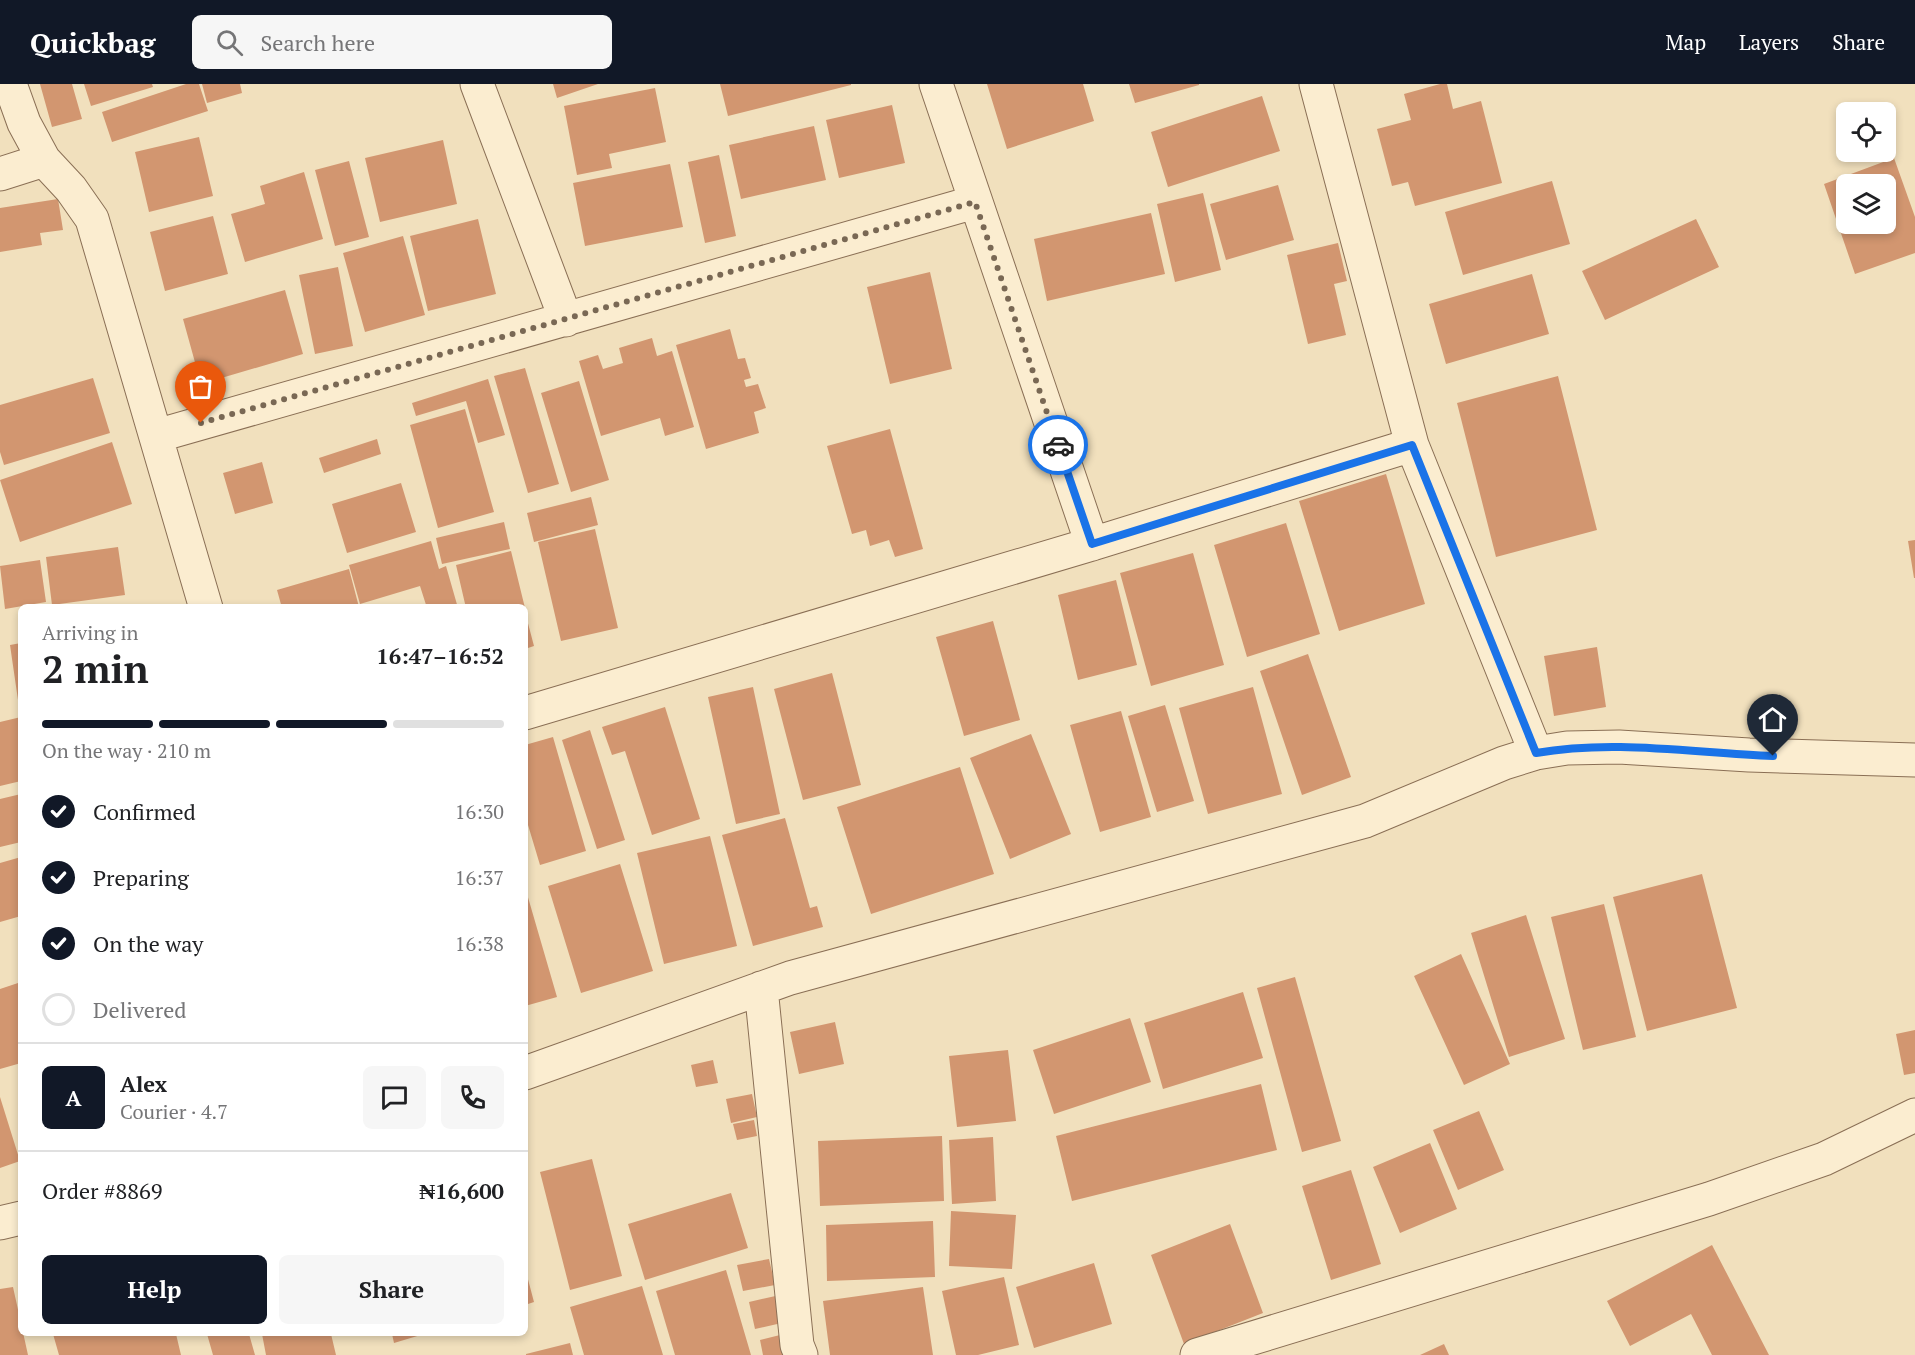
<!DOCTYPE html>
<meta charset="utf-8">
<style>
:root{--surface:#fff;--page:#f6f6f6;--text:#202124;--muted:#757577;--line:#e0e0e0;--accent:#111827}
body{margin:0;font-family:"PT Serif",serif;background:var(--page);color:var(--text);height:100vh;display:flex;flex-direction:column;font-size:22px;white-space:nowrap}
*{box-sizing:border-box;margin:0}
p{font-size:20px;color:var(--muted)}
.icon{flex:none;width:33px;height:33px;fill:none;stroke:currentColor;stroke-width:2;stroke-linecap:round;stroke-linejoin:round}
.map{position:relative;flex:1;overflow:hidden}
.sheet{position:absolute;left:18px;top:520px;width:510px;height:732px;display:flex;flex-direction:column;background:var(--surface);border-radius:9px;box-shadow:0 3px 9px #0003}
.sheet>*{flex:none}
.buttons{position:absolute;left:1836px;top:18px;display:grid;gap:12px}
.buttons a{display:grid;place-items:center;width:60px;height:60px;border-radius:9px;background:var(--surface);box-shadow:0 3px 9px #0003;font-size:30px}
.pin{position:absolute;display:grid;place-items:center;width:51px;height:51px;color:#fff;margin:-62px -26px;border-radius:50% 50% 50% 0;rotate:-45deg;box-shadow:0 0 6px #0007}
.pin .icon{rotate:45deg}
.courier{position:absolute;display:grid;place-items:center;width:60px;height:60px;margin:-30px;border:4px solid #1a73e8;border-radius:50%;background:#fff;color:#222;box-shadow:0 2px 8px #0007}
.headline em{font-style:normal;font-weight:700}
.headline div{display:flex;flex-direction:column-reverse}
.headline{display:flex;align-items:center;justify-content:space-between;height:102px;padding:0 24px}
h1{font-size:39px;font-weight:700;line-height:45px}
.bar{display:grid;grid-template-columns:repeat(4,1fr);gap:9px 6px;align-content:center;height:72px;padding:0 24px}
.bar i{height:8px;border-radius:4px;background:var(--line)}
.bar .active{background:var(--accent)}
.bar p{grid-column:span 4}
.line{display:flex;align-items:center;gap:15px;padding:0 24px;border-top:2px solid var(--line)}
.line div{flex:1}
.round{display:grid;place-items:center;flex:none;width:63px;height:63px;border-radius:9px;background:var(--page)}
ol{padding:0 24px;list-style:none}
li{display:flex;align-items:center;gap:18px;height:66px}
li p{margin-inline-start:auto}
li .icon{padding:6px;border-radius:50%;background:var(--accent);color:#fff;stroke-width:4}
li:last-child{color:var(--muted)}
li i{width:33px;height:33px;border:3px solid var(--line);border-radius:50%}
.button{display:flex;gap:12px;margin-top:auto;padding:12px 24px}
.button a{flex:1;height:69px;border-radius:9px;background:var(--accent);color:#fff;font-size:24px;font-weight:700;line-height:69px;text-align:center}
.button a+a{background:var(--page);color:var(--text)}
header{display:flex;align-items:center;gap:36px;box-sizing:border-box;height:84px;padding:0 30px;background:var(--accent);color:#fff}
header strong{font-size:28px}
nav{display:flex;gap:33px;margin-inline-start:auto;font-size:21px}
.search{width:420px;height:54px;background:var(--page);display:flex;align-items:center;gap:15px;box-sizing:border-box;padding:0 21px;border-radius:9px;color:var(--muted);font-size:22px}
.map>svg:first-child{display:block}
.building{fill:#d29670;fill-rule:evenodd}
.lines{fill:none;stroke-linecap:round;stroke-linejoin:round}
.minor-casing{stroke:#8a6f55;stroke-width:35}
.minor{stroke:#fbedd0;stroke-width:33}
.done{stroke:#796854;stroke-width:6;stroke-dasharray:0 10.8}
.route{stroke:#1a73e8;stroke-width:8}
</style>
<header>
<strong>Quickbag</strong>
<div class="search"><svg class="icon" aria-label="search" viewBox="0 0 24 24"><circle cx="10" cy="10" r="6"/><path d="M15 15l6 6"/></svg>Search here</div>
<nav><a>Map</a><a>Layers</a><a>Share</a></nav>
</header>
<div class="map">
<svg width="1915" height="1271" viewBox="0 0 1915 1271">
<rect width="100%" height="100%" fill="#f1e0bd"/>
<path class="building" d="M40 0H72L82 35 52 43Z
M84 0H152L153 3 91 22Z
M186 0H199L208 27 112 58 102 28Z
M202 0H240L242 9 207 19Z
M553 0H598L557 14Z
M720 0H851V1L728 32Z
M987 0H1083L1094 37 1007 65Z
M1129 0H1199V1L1135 19Z
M1440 0H1447L1453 25 1481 17 1502 99 1415 122 1408 98 1392 102 1377 45 1411 36 1404 10Z
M655 4 666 58 609 70 612 84 577 91 564 22Z
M1262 12 1280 67 1168 103 1151 48Z
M892 21 905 79 839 94 826 36Z
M814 42 826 96 741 115 729 61Z
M199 53 213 112 149 128 135 68Z
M443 56 457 120 380 138 365 74Z
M719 71 736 152 705 159 688 78Z
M1894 74 1915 133V169L1855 190 1824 100ZM1846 100H1886V140H1846Z
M349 77 369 153 335 162 315 86Z
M670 80 683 143 585 162 573 99Z
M304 88 323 155 245 178 231 130 265 120 260 102Z
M1552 97 1570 160 1463 191 1445 128Z
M1278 101 1294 156 1226 176 1210 120Z
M1203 109 1221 186 1175 198 1157 120Z
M58 115 63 146 40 149 42 161 0 168V124Z
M1151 129 1165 190 1047 217 1034 155Z
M213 132 228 190 165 207 150 148Z
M478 135 496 210 428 227 410 152Z
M1696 135 1719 183 1605 236 1582 187Z
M403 152 425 231 365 248 343 169Z
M1338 159 1347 197 1334 200 1346 251 1308 260 1287 171Z
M338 183 353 262 315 270 299 191Z
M930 188 952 285 890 300 867 203Z
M1532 190 1549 250 1446 280 1429 220Z
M285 206 303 270 201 300 183 235Z
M730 245 738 275 745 274 751 294 744 296 746 303 758 300 766 324 754 328 759 349 706 365 676 261Z
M652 254 657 272 672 267 694 343 665 352 660 334 601 352 579 277 598 271 603 285 623 279 619 264Z
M525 284 559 400 528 409 494 292Z
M1558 292 1597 446 1496 473 1457 319Z
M93 294 110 349 4 381 0 368V321Z
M488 295 505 351 478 359 466 317 416 332 412 319Z
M579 297 609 396 571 408 541 309Z
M465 325 494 428 438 444 410 341Z
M890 345 923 465 895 473 889 456 870 462 866 446 852 450 827 362Z
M377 355 381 370 324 389 319 374Z
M112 358 132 420 20 458 0 396Z
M262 378 273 419 235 430 223 389Z
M1386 390 1425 520 1339 547 1299 417Z
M401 399 416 448 347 469 332 420Z
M591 413 598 441 534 458 527 429Z
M504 438 510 465 442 480 436 454Z
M1286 439 1320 550 1247 573 1214 461Z
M595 445 618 544 561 557 538 458Z
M1915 456V494H1914L1908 457Z
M431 457 439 485 446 482 458 524H427L420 502 360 520 349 481Z
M118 463 125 511 52 521 46 473Z
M511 467 525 524H466L456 481Z
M1193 469 1224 581 1151 602 1120 489Z
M40 476 46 518 5 525 0 482Z
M349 485 359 523 282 524 277 506Z
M1116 496 1137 581 1078 596 1058 511Z
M525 528 534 562 525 565Z
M993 537 1020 636 964 652 936 553Z
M21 559V616H18L10 561Z
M1597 563 1606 623 1554 632 1544 572Z
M1308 570 1351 693 1302 711 1260 587Z
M832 589 861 701 803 716 774 605Z
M753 603 780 730 736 740 708 613Z
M1253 603 1282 710 1208 730 1179 624Z
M1165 621 1194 717 1157 728 1128 632Z
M665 623 700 735 652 751 625 667 612 671 602 643Z
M1121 627 1151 733 1100 748 1070 641Z
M21 633V697L0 702V638Z
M590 646 625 756 597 765 562 656Z
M1031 650 1071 750 1010 775 970 674Z
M553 653 586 767 540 781 525 731V661Z
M960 683 994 790 871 830 837 723Z
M21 710V758L0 763V715Z
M785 734 810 824 817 822 823 843 753 862 722 751Z
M710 752 737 862 664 880 637 769Z
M21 773V832L0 838V779Z
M620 780 653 887 581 909 548 802Z
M1702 790 1737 924 1647 947 1613 813Z
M525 803 557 913 525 922Z
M1604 820 1636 953 1583 966 1551 833Z
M1526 831 1565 955 1509 973 1471 849Z
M1461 870 1510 980 1464 1001 1414 892Z
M1295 893 1341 1057 1302 1068 1257 904Z
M21 898V979L0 985V905Z
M1243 908 1263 974 1163 1005 1144 939Z
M1130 934 1151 998 1054 1030 1033 966Z
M835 938 844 980 799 990 790 948Z
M1915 946V989L1904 991 1896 950Z
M1008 966 1016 1037 957 1043 949 972Z
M713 976 718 999 696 1003 691 981Z
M1261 1000 1277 1066 1072 1117 1056 1052Z
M752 1010 757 1033 731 1039 726 1015Z
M0 1013 20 1077 0 1084Z
M1479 1027 1504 1086 1458 1106 1433 1046Z
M754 1036 757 1052 737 1056 733 1040Z
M942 1052 944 1117 820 1122 818 1057Z
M993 1053 996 1117 952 1120 949 1056Z
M1430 1059 1457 1125 1400 1149 1373 1083Z
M592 1075 622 1192 570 1206 540 1088Z
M1351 1086 1381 1180 1331 1196 1302 1102Z
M731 1109 748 1164 645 1196 628 1140Z
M951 1127 1016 1131 1012 1185 949 1182Z
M933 1137 935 1193 827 1197 826 1141Z
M1230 1140 1263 1229 1184 1260 1151 1171Z
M1712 1161 1769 1271H1712L1691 1230 1630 1262 1607 1217Z
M769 1175 775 1201 743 1207 737 1181Z
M1094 1179 1112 1240 1034 1264 1016 1203Z
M525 1184 534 1218 525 1221Z
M726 1186 751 1271H675L656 1207Z
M1004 1193 1019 1261 978 1271H956L942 1207Z
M642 1202 663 1271H584L570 1223Z
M13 1203 28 1271H0V1205Z
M923 1203 933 1271H830L823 1217Z
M780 1211 786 1238 755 1245 749 1218Z
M53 1250H176L181 1271H59Z
M207 1250H249L255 1271H213Z
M262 1250H331L336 1271H266Z
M392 1250H424L394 1259Z
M784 1250 789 1271H763L760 1256Z
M570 1259 573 1271H526V1270Z
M1444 1260 1449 1271H1420Z"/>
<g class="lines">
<defs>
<path id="minor" d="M10 0 24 39 44 76 71 105 92 135 206 524
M477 0 566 236
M936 0 1092 460
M1316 0 1412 361 1536 669
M0 90 44 76
M156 352 975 118
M525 629 1092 460 1412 361
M761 904 797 1261 801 1271
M525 989 790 894 1365 737 1504 679 1536 669 1567 664 1619 663 1749 671 1915 676
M0 1139 21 1134
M1197 1271 1709 1115 1824 1075 1915 1031"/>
</defs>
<use href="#minor" class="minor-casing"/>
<use href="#minor" class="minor"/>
</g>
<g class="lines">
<path class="done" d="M201 339 975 118 1058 361"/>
<path class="route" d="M1058 361 1092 460 1412 361 1536 669C1614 655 1694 669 1773 672"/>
</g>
</svg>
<div class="buttons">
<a><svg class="icon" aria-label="locate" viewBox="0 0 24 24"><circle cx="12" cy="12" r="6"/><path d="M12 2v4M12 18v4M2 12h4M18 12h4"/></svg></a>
<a><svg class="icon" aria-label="layers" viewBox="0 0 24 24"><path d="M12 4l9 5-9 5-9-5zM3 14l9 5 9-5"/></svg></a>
</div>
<div class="pin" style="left:201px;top:339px;background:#ea580c"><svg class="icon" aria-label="bag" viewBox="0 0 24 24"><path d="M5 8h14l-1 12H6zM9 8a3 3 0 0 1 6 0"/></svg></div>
<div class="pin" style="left:1773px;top:672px;background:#1f2937"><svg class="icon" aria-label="home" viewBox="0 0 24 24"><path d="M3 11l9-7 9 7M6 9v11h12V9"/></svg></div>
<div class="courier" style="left:1058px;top:361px"><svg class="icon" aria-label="car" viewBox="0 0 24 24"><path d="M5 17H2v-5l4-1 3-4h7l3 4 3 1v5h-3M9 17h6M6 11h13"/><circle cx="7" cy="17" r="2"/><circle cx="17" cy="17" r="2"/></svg></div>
<section class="sheet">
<div class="headline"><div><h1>2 min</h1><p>Arriving in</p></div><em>16:47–16:52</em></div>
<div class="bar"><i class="active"></i><i class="active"></i><i class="active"></i><i></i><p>On the way · 210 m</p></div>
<ol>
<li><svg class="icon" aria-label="check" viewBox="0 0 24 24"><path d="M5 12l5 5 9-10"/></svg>Confirmed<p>16:30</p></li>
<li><svg class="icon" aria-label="check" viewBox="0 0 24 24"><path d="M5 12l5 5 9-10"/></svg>Preparing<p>16:37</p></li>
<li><svg class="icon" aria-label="check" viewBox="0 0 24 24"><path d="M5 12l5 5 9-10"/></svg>On the way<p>16:38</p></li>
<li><i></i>Delivered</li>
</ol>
<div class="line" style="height:108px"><b class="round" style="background:var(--accent);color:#fff">A</b><div><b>Alex</b><p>Courier · 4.7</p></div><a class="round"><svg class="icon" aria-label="chat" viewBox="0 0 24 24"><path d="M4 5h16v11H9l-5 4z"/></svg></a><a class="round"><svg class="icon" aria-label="phone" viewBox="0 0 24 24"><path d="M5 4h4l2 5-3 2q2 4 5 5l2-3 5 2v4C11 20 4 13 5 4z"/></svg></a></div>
<div class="line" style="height:78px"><div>Order #8869</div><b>₦16,600</b></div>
<div class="button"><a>Help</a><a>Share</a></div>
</section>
</div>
